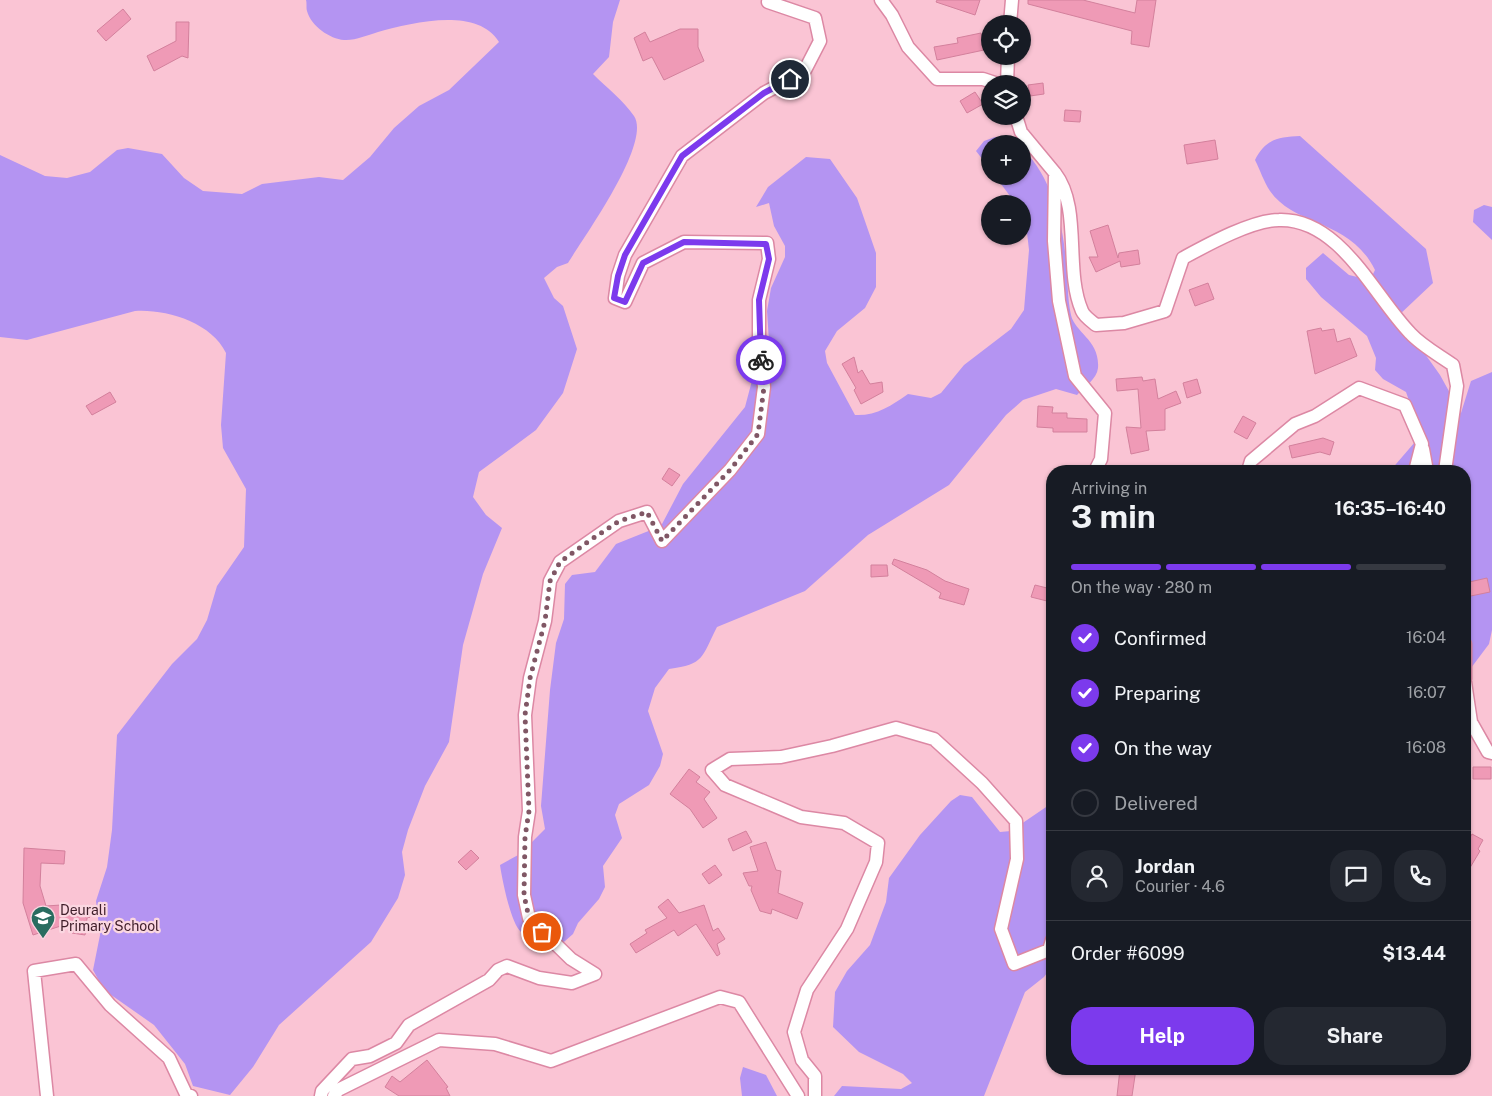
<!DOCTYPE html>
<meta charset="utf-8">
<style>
:root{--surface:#171b24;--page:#242831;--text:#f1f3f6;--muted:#9ea1a6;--line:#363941;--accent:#7c3aed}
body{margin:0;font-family:"Public Sans",sans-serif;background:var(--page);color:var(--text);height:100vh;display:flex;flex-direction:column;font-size:19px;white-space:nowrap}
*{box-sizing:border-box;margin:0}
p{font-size:16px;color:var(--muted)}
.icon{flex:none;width:28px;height:28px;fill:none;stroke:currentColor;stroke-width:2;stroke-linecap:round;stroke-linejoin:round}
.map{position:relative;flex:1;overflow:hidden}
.details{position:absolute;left:1046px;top:465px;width:425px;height:610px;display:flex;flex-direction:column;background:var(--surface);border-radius:20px;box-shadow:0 1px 4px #0004}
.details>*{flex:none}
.fabs{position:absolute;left:981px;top:15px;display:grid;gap:10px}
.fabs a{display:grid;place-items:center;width:50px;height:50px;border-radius:50%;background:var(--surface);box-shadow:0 1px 4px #0004;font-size:25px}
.pin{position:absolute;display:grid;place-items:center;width:42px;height:42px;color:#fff;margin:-21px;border:2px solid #fff;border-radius:50%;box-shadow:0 1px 5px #0007}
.courier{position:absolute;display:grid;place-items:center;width:50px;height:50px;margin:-25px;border:4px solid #7c3aed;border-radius:50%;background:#fff;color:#222;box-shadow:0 1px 6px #0007}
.head em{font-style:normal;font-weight:700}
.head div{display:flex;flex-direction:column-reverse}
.head{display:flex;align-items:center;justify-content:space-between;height:85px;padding:0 25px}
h1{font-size:32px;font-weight:700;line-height:38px}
.bar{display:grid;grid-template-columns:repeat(4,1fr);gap:8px 5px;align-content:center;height:60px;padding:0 25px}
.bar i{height:6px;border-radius:4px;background:var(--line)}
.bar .current{background:var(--accent)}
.bar p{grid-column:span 4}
.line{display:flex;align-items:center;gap:12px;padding:0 25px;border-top:1px solid var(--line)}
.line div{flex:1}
.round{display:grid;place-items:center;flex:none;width:52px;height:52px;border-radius:20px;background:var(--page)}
ol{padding:0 25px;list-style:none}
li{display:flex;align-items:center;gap:15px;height:55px}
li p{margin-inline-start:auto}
li .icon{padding:5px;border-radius:50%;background:var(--accent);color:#fff;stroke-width:4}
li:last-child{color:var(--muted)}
li i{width:28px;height:28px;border:2px solid var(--line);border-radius:50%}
.cta{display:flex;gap:10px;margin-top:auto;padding:10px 25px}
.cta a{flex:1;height:58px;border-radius:20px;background:var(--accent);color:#fff;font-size:20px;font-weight:700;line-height:58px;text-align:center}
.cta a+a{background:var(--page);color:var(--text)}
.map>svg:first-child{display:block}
.forest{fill:#b494f2}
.building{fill:#ef9ab6;stroke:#d3809c}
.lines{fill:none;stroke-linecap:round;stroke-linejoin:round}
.street-casing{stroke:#dc88a4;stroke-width:15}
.street{stroke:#fff;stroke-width:12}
.done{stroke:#805765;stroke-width:5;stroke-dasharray:0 9}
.route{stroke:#7c3aed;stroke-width:6}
.labels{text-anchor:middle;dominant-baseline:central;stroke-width:4.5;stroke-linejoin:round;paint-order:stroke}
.poi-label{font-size:14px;fill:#3e1d29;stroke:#fbd7e1;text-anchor:start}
</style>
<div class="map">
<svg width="1492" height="1096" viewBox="0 0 1492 1096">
<rect width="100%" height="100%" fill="#fac4d4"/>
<path class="forest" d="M306 0H620L613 22 609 57 593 74C606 87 624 101 634 116 652 143 584 237 568 263L557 267 544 278 554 298 563 306 577 349 563 393 536 430 479 472 473 497 486 515 502 528 483 574 463 645 449 742 425 786 408 830 402 852 405 875 398 898 371 942 279 1025 253 1067 230 1095 193 1086 185 1064 154 1025 104 990 93 970 100 935 96 901 107 867 112 830 117 735 172 664 197 639 207 620 217 586 244 547 246 489 223 448 221 425 226 353C211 322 166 309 135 311L27 340 0 337V155L45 176 67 178 90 172 117 150 128 148 162 154 184 178 203 191 242 194 262 184 319 177 343 180 370 157 394 128 419 106 449 90 499 42C477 6 411 23 378 32 368 35 354 41 344 40 330 39 311 26 307 11 306 8 307 3 306 0Z
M1300 136 1426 249 1433 283 1398 316 1440 375 1461 413 1471 381 1492 372V630L1489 644 1465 676V471H1390L1421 435 1406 392 1383 379 1375 370 1376 358 1367 336 1321 297 1306 279V268L1323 253 1349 275 1370 280 1375 270C1350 219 1295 227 1270 191 1264 182 1260 170 1255 160 1265 139 1279 137 1300 136Z
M995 137 1015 144H990V169L976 151 984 141Z
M1023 149C1051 177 1063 222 1066 261 1068 278 1067 298 1071 315 1075 333 1100 340 1098 368 1097 379 1084 387 1077 395L1056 389 1023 400 1006 415 949 485 868 535 805 591 717 627C701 658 705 664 669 669L655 688 648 711 663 754 660 766 649 785 619 804 615 815 622 838 603 866 605 887 599 899 578 923 573 934 557 948C545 943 531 940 521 932 511 924 502 879 500 865L520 854 545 829 541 806 550 690 556 643 564 619 565 584 572 575 595 572 616 544 661 526 683 484 745 407 754 373 770 357 767 311 771 288 785 257V246L774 226 769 203 756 207 768 187 806 157 830 159 857 198 876 253V287L865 308 837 331 825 351 827 363 855 415C876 416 891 406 908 394L931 398 941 393 964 365 1011 329 1024 310 1029 250 1025 215 1023 212 1022 204H1016L995 176H1022Z
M1484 205 1492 207V240L1473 222 1474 210Z
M960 795 972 797 1000 832 1011 831 1052 803V966L1044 977 1025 992 984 1096H834L842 1086 901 1089 912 1083 903 1074 859 1052 833 1027 835 992 847 971 870 945 886 902 889 878 920 835 951 801Z
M743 1067 766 1075 777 1096H742L740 1078Z"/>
<path class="building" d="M937 0H980L975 15 936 2Z
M1028 0H1083L1135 13 1137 0H1156L1149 47 1131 44 1132 31 1028 4Z
M123 9 131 19 106 41 97 31Z
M176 22H189L188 58 182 56 154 71 147 56 176 41Z
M680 29H698V47L704 61 664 80 652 57 643 61 634 38 645 32 650 42Z
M981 33 984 50 937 60 934 47 958 43 957 38Z
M1043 83 1044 94 1030 96 1028 85Z
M975 92 983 104 967 113 960 101Z
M1065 110 1081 111 1080 122 1064 121Z
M1215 140 1218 159 1187 164 1184 145Z
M1108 225 1118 258 1119 253 1138 250 1140 264 1121 267 1120 261 1096 272 1089 257H1098L1090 231Z
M1208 283 1214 299 1195 306 1189 290Z
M1321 328 1322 331 1334 329 1337 342 1350 338 1357 356 1315 374 1307 331Z
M854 357 858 373 862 370 870 384 882 382 883 392 861 404 854 390 856 388 842 364Z
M1142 377 1143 381 1155 379 1158 399 1176 391 1181 403 1165 409V430L1146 431 1149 450 1131 454 1126 427 1141 428 1138 389 1117 391 1116 379Z
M1197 379 1201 393 1187 398 1183 383Z
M110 392 116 402 92 415 86 406Z
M1038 406 1053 407 1052 413H1067V418L1087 419V432H1053V428L1037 427Z
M1243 416 1256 423 1247 439 1234 432Z
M1323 438 1334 442 1330 455 1320 452 1292 458 1289 446Z
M669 468 680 475 672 486 662 479Z
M894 559 927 570 945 581 969 589 964 605 939 598 941 593 892 564Z
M871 565H887L888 576 871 577Z
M1487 578 1490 592 1466 597 1465 583Z
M1035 585 1051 589 1047 601 1031 597Z
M1473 767H1491V779H1473Z
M689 769 700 777 696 782 710 792 704 799 717 818 703 828 690 809 670 794Z
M746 831 752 842 733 851 728 839Z
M1472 834 1483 840 1478 849 1480 851 1465 876V846Z
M766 842 776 870 781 871 778 893 803 903 797 919 772 909 771 914 760 911 751 890 752 886H749L743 873 758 871 750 847Z
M24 848 65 851 64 864 41 863 40 886 46 906 61 905 62 914 90 917 87 918 85 935 72 933 73 922 33 935 23 903Z
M471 850 479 858 466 870 458 862Z
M715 865 722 875 709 884 702 874Z
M668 899 679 913 704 905 713 931 718 928 725 939 717 944 720 954 717 956 696 924 678 936 674 930 636 953 630 944 647 933 645 930 667 918 658 907Z
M427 1060 448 1087 446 1088 450 1096H399L385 1087 392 1076 400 1082Z
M1120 1069H1136L1132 1096H1117Z"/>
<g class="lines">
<defs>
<path id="street" d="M881 0 892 15 908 47 937 79H983L998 84
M1010 24 1012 0
M1007 84 1008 56
M1016 116 1021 132 1055 173 1054 241 1059 301 1075 376 1105 413 1101 459 1095 471
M1055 173C1082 208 1064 270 1082 311 1084 316 1091 321 1096 325L1124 323 1165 311 1183 258C1207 245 1252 220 1279 220 1340 218 1374 296 1410 333 1422 346 1439 355 1453 365L1457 386 1445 471
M1423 449 1427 471
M1248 471 1251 461 1295 424 1315 416 1359 388 1405 405 1422 444 1415 471
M1465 644V679
M1465 682 1471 722 1488 752 1492 753
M47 1096 34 971 76 964 110 1005 169 1058 186 1094 191 1096
M321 1096 322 1091 352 1059 370 1056 396 1043 409 1025 489 980 498 970 507 966 539 978 572 983 595 974 571 959 529 918 524 895 525 837 529 811 525 715 530 678 545 621 550 581 560 562 619 521 647 512 662 541 730 470 758 434 764 387 759 342V300L769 259 767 243 684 242 643 263 625 302 615 298 618 276 625 255 682 156 764 93 804 72 820 41 815 18 768 2 770 0
M334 1096 338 1090 439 1040 495 1044 551 1061 720 997 739 1002 798 1096
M815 1096V1076L802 1060 794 1032 807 990 847 929 876 862 878 843 844 823 801 817 725 785 712 770 730 759 781 757 832 746 896 728 934 739 982 783 1016 821 1017 859 1001 929 1014 964 1049 950 1052 940"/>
</defs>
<use href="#street" class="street-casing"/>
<use href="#street" class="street"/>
</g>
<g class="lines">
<path class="done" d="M542 932 529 918 524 895 525 837 529 811 525 715 530 678 545 621 550 581 560 562 589 541 619 521 647 512 662 541 730 470 758 434 764 387 761 360"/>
<path class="route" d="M761 360 759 300 769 259 766 244 684 242 643 263 625 302 614 298 618 276 625 255 682 156 764 93 790 79"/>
</g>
<defs>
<symbol id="school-pin" viewBox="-11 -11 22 30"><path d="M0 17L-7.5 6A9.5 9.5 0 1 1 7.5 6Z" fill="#296d60" stroke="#fbd7e1"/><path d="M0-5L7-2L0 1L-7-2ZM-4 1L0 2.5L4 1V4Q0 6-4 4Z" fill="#fff"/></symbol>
</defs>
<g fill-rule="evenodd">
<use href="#school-pin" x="29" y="904" width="28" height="38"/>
</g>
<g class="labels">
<g class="poi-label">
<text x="60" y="910">Deurali<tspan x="60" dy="16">Primary School</tspan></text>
</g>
</g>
</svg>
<div class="fabs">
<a><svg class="icon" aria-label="locate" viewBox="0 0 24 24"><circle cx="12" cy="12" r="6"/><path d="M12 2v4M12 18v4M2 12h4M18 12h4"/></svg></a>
<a><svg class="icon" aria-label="layers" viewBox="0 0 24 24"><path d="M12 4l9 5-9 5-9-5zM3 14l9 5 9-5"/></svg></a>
<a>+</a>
<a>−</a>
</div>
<div class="pin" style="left:542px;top:932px;background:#ea580c"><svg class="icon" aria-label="bag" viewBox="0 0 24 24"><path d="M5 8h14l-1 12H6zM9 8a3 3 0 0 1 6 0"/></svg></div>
<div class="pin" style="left:790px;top:79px;background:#1f2937"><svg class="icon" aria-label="home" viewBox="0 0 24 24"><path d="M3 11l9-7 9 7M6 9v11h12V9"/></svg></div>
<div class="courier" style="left:761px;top:360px"><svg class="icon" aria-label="bike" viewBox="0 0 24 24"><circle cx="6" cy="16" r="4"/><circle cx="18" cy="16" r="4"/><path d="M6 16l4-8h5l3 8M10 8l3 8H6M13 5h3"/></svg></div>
<section class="details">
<div class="head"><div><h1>3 min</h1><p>Arriving in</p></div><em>16:35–16:40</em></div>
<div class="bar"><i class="current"></i><i class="current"></i><i class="current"></i><i></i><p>On the way · 280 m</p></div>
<ol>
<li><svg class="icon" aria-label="check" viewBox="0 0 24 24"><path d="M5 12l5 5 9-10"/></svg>Confirmed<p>16:04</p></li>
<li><svg class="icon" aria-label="check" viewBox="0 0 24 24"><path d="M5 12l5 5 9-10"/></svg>Preparing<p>16:07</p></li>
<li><svg class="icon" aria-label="check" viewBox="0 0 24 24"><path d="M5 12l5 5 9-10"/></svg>On the way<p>16:08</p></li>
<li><i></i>Delivered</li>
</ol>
<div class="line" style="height:90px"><a class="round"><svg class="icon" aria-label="person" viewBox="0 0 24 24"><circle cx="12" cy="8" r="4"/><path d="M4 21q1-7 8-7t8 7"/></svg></a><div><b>Jordan</b><p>Courier · 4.6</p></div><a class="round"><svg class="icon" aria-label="chat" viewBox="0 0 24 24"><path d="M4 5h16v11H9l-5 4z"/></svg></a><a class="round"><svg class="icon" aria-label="phone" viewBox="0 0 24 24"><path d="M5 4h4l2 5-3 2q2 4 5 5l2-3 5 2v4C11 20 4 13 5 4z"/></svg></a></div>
<div class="line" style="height:65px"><div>Order #6099</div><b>$13.44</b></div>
<div class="cta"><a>Help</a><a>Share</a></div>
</section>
</div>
